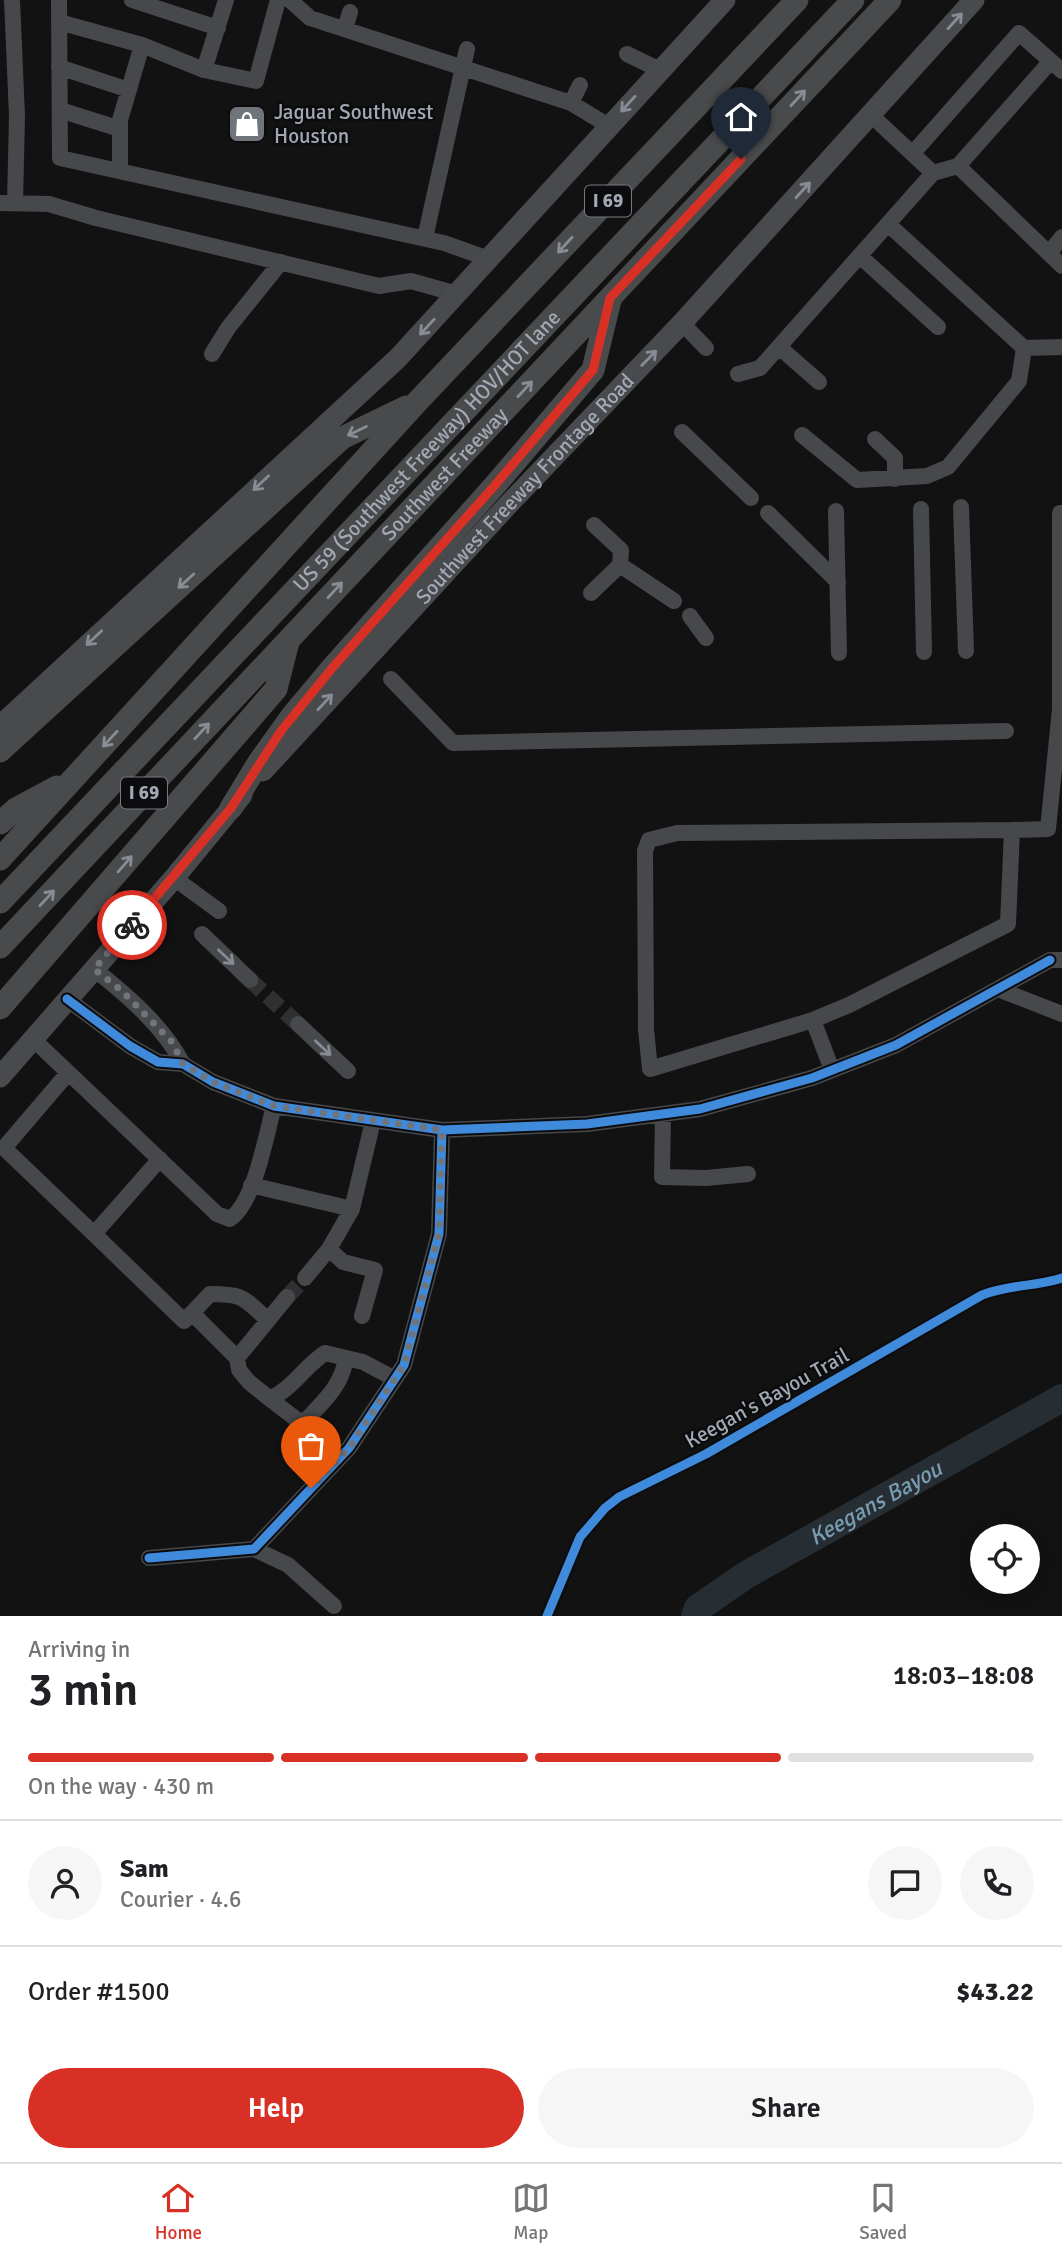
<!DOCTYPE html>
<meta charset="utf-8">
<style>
:root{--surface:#fff;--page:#f6f6f6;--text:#202124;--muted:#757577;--line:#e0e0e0;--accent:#d93025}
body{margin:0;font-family:Signika,sans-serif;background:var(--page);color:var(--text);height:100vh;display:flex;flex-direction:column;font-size:26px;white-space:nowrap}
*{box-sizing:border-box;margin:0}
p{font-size:23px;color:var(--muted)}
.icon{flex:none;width:38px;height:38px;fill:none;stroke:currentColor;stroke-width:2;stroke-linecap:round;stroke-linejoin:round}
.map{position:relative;height:1616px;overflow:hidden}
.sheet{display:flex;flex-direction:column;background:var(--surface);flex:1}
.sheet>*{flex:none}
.tools{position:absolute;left:970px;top:1524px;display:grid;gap:14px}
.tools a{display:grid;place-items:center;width:70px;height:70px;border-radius:50%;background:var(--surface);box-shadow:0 4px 18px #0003;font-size:35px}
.pin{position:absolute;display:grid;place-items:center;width:60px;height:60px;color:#fff;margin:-72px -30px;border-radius:50% 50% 50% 0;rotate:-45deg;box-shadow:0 0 7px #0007}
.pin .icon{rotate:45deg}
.courier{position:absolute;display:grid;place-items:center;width:70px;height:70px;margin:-35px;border:5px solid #d93025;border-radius:50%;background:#fff;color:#222;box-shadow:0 2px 9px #0007}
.head em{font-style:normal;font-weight:600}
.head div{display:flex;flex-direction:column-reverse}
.head{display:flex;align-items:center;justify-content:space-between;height:119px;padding:0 28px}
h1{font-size:46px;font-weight:600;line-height:52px}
.bar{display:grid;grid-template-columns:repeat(4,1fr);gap:10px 7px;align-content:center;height:84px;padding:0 28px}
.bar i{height:9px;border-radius:5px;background:var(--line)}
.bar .current{background:var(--accent)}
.bar p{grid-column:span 4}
.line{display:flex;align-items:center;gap:18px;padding:0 28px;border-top:2px solid var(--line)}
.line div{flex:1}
.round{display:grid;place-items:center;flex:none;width:74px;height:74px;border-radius:37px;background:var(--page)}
.button{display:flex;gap:14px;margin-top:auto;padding:14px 28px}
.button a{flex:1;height:80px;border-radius:42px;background:var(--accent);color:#fff;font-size:28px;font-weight:600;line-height:80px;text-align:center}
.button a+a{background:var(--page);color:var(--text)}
.tab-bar{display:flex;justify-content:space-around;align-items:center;height:98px;border-top:2px solid var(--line);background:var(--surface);font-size:19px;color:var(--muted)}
.tab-bar a{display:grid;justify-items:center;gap:4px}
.tab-bar .current{color:var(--accent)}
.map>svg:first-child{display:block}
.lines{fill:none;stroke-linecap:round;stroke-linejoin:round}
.river{stroke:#262e34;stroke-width:28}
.minor-tunnel{stroke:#2f3032;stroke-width:16;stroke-dasharray:16 8;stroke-linecap:butt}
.minor{stroke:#46484b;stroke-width:16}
.major{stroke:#484a4d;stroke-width:21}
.highway{stroke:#494a4c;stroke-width:23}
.cycleway-casing{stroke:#0c0c0e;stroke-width:13}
.cycleway{stroke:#408adc;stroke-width:9}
.oneway{stroke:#878c95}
.oneway2{stroke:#868c94}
.done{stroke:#70747b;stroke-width:7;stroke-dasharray:0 12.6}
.route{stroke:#d93025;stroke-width:9}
.labels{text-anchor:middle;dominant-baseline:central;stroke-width:5;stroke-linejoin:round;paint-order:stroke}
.shield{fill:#0c0c0e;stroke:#757a82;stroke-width:2}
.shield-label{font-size:19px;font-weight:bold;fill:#a2a9b4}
.poi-label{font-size:21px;fill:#a2a9b4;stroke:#0c0c0e;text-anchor:start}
.street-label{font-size:21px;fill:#a2a9b4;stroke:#0c0c0e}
.water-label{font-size:23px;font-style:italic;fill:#789cb0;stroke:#0c0c0e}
</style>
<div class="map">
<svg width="1062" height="1616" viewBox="0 0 1062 1616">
<rect width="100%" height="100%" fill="#121212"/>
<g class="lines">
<path class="river" id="s1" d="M695 1616 698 1608 746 1575 1062 1398"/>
<path class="minor-tunnel" d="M250 980 298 1024
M287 1297 305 1278"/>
<path class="minor" d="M12 0 17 116 15 203
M59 0 60 158 444 243 489 259
M132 0 218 28
M226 0 204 70 256 81 278 0
M290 0 310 18 571 103 609 126
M59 22 142 45
M345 29 350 12
M627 54 660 70
M59 67 129 90
M571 103 580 85
M60 110 120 129
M871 115 933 173 958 166 1051 61
M913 153 1019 33 1062 71
M958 166 1062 266
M120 171V120L142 45 204 70
M0 203 49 204 96 218 379 286 411 281 457 294
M425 238 467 49
M1049 253 1062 237
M860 256 938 327
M682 323 706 348
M779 347 819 382
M1024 348 1062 347
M212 354 228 328 281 262
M738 374 760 368 933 173
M682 432 751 498
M802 435 857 480 927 476 948 467 1019 381 1024 348 888 224
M875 439 895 458V479
M961 507 966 651
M921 509 924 652
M836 511 839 653
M768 513 838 582
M594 525 621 550 620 565 674 601
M591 593 620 565
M690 616 706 638
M391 679 453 743 1006 731
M174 878 219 911
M202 934 250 980
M94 969C128 996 163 1026 183 1064
M998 989 1062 1014
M67 999 130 1046 158 1062 183 1064 213 1082 274 1106 442 1130 587 1124 700 1109 812 1078 896 1045 1050 960H1062
M813 1020 650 1069 646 1029 645 851 649 840 677 833 1012 830
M298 1024 348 1071
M33 1039 217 1214 230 1219C255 1202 266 1135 274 1106
M832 1070 813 1020 849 1005 1008 924 1012 830 1048 829 1060 709V513H1062
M68 1073 4 1148 94 1234 160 1159
M663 1114 662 1177 706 1178 748 1174
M251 1185 352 1209 373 1121
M94 1234 184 1321 192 1313 237 1358 239 1370 249 1382 270 1399C292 1389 305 1366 325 1353L363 1362 395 1379
M329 1249 352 1209
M305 1278 329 1249 343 1262 375 1270 362 1316
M192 1313 210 1294C245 1294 243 1298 268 1320
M237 1358 287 1297
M270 1399 296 1419 302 1421 307 1419C325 1400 342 1385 346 1358
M254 1549 288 1565 334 1606
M149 1558 254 1549 349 1448 404 1365 439 1234 442 1130"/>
<g class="major">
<path d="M0 726 398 358 725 0"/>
<path id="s2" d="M263 771 506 507 682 323 974 0"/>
<path d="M0 1077 174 878 242 795"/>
</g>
<g class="highway">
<path d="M0 751 342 438 406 407"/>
<path d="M231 808 259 762 292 716 333 667 496 484 593 370 610 300"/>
<path d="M0 823 16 809 57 787"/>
<path d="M0 859 418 401 797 0"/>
<path id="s3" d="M0 902 853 0"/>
<path id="s4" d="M0 947 890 0"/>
<path d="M0 1008 276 689 288 642"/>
</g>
<defs>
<path id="cycleway" d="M67 999 130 1046 158 1062 183 1064 213 1082 274 1106 442 1130 587 1124 700 1109 812 1078 896 1045 1050 960
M149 1558 254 1549 349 1448 404 1365 439 1234 442 1130
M547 1616 580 1537 605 1508 619 1497 706 1454 982 1295C1011 1284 1034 1287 1062 1278"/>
</defs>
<use href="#cycleway" class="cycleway-casing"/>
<use href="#cycleway" class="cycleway"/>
</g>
<defs><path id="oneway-shaft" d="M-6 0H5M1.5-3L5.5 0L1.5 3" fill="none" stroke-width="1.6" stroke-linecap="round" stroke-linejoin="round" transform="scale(1.75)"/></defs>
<g class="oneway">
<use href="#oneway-shaft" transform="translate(955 21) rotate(-48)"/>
<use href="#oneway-shaft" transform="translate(798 98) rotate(-47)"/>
<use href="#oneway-shaft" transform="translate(628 104) rotate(132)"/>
<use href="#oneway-shaft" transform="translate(803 190) rotate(-48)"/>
<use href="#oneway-shaft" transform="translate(565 245) rotate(133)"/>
<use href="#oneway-shaft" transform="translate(427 327) rotate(133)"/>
<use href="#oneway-shaft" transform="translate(649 358) rotate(-46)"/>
<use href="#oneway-shaft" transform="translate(525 389) rotate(-47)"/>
<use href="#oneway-shaft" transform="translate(357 431) rotate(154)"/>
<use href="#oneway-shaft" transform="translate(261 483) rotate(137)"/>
<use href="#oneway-shaft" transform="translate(186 581) rotate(138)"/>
<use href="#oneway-shaft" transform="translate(335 590) rotate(-47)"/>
<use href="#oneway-shaft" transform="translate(94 638) rotate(137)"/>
<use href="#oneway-shaft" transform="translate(325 702) rotate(-47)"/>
<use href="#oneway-shaft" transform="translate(202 731) rotate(-47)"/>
<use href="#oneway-shaft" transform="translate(110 739) rotate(133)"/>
<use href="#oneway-shaft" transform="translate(125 864) rotate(-49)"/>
<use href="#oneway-shaft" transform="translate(47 898) rotate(-47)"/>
</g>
<g class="oneway2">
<use href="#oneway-shaft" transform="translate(226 957) rotate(43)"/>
<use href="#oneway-shaft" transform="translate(323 1048) rotate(43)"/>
</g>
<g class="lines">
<path class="done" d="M132 925 94 969 122 991 172 1042 183 1064 213 1082 274 1106 442 1130 439 1234 404 1365 349 1448 311 1488"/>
<path class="route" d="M132 925 231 808 281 731 333 667 496 484 593 370 610 298 741 159"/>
</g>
<defs>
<symbol id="shop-square" viewBox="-11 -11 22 22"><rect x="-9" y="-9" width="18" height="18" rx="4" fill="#70747b" stroke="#0c0c0e"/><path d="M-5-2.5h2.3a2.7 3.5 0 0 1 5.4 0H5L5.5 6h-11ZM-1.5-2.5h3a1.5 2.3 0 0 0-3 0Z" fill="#fff"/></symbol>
</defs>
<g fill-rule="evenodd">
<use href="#shop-square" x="225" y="102" width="44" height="44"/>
</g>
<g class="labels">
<g class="shield">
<rect x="585" y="185.5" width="46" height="31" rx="5"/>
<rect x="121" y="777.5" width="46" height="31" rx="5"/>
</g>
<g class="shield-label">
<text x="608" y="201">I 69</text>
<text x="144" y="793">I 69</text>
</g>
<g class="poi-label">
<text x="274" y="112">Jaguar Southwest<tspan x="274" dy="24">Houston</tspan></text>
</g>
<g class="street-label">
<text stroke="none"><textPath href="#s3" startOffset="621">US 59 (Southwest Freeway) HOV/HOT lane</textPath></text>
<text stroke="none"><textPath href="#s4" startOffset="649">Southwest Freeway</textPath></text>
<text stroke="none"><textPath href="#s2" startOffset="385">Southwest Freeway Frontage Road</textPath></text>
<text transform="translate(767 1398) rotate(-29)">Keegan's Bayou Trail</text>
</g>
<g class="water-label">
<text stroke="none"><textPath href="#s1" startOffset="215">Keegans Bayou</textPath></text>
</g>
</g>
</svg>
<div class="tools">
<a><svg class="icon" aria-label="locate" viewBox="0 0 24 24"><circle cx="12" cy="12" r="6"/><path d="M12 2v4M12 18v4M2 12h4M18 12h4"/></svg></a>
</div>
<div class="pin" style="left:311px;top:1488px;background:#ea580c"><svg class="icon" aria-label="bag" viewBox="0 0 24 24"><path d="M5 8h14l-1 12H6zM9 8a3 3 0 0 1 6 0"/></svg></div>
<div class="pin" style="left:741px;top:159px;background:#1f2937"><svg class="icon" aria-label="home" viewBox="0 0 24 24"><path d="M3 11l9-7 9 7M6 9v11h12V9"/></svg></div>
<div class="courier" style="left:132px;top:925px"><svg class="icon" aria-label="bike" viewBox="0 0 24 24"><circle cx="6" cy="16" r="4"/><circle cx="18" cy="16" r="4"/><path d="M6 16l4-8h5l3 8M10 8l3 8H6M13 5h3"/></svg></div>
</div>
<section class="sheet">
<div class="head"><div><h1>3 min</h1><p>Arriving in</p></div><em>18:03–18:08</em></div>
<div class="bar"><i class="current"></i><i class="current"></i><i class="current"></i><i></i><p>On the way · 430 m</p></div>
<div class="line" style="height:126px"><a class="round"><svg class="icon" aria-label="person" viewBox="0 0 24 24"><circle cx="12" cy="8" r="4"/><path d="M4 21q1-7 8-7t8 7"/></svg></a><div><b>Sam</b><p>Courier · 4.6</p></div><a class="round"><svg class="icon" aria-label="chat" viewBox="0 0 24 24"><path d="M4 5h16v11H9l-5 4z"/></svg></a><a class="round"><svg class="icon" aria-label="phone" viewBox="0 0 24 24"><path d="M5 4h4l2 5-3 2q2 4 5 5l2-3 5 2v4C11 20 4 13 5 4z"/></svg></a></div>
<div class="line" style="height:91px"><div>Order #1500</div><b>$43.22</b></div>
<div class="button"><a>Help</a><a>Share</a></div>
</section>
<nav class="tab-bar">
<a class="current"><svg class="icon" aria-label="home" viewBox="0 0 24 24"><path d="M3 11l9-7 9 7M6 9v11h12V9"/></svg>Home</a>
<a><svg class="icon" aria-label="map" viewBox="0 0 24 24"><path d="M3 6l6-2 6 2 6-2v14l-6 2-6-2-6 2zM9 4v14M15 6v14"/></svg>Map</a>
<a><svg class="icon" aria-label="saved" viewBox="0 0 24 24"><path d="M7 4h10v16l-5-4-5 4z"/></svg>Saved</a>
</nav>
